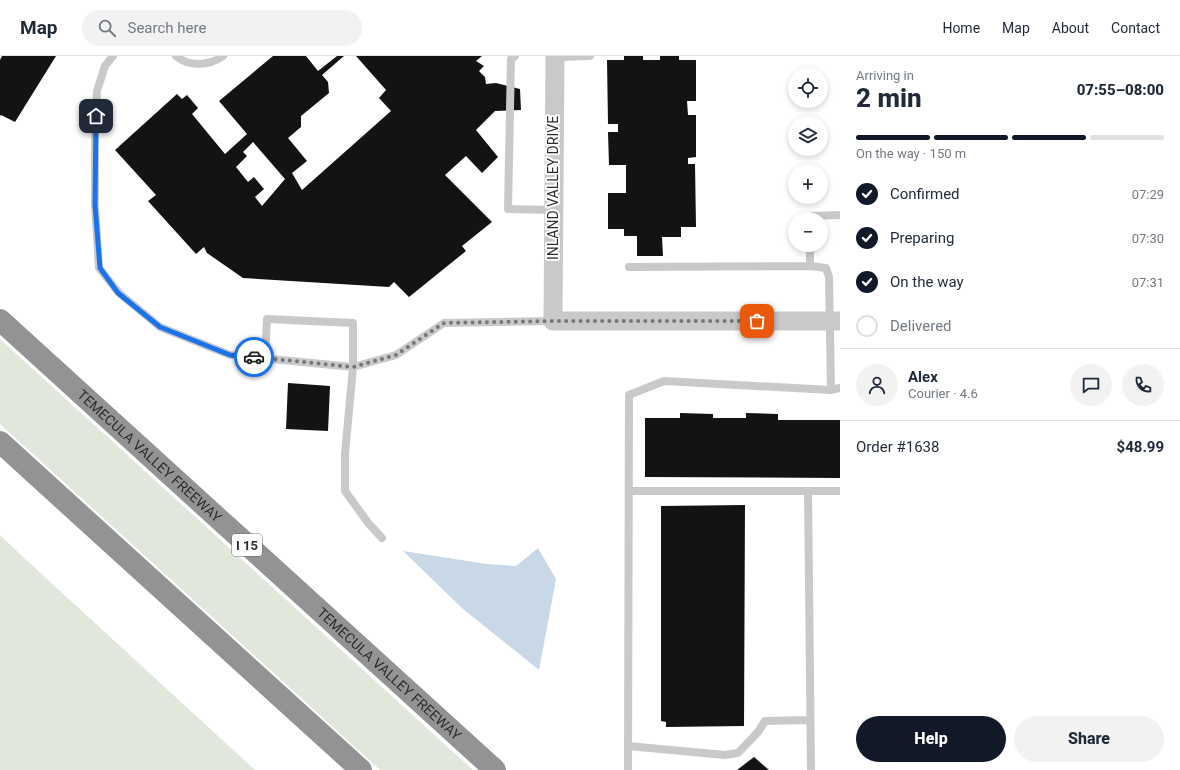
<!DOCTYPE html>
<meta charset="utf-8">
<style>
:root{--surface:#fff;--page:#f2f2f3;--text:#1f2937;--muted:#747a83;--line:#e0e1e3;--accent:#111827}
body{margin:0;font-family:Roboto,sans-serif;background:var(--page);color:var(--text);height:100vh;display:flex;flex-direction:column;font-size:15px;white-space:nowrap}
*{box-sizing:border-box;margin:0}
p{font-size:13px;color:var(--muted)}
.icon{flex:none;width:22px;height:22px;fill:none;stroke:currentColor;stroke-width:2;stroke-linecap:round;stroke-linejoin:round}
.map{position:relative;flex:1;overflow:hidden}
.panel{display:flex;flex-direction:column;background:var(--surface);width:340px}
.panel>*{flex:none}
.buttons{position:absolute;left:788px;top:12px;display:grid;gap:8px}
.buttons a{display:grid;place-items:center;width:40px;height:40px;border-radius:50%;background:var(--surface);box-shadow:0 2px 6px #0003;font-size:20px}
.pin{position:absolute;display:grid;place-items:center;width:34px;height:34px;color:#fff;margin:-17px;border-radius:8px;box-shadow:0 2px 6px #0006}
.courier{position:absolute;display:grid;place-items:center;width:40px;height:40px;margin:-20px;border:3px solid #1a73e8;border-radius:50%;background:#fff;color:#222;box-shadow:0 1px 5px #0007}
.headline em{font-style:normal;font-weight:800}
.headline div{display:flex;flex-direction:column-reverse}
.headline{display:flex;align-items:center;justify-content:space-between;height:68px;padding:0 16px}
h1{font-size:26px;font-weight:800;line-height:30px}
.bar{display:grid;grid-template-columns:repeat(4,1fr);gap:6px 4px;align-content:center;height:48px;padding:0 16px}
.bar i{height:5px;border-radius:3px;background:var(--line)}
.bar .on{background:var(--accent)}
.bar p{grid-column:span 4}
.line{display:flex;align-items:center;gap:10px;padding:0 16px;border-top:1px solid var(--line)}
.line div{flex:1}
.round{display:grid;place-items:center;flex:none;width:42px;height:42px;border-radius:21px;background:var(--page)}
ol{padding:0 16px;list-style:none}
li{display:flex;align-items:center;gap:12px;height:44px}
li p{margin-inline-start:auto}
li .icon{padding:4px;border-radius:50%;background:var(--accent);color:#fff;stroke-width:4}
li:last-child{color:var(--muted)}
li i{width:22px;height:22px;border:2px solid var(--line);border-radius:50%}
.button{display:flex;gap:8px;margin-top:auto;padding:8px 16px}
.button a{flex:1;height:46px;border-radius:24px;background:var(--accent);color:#fff;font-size:16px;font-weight:800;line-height:46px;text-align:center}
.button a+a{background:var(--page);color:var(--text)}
header{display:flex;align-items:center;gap:24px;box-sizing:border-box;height:56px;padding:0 20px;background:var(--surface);border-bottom:1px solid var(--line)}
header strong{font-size:19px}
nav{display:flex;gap:22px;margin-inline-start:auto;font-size:14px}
.search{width:280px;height:36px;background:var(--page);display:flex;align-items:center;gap:10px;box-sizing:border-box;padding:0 14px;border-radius:22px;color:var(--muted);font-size:15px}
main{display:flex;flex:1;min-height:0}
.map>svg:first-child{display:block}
.green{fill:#e1e8db}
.water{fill:#c8d8e7}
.building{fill:#131313;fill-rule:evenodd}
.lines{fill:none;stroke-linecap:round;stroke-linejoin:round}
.service{stroke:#c9c9c9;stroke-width:8}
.tertiary{stroke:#c9c9c9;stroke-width:19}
.motorway{stroke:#939393;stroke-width:22}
.done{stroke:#767676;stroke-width:4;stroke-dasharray:0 7.2}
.route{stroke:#1a73e8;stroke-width:5}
.labels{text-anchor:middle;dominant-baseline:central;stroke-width:4;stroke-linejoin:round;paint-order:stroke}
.shield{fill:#fff;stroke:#6b6b6b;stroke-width:1}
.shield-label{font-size:13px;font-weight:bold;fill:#2c2c2c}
.street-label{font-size:14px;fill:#2c2c2c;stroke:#fff}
</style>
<header>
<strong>Map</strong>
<div class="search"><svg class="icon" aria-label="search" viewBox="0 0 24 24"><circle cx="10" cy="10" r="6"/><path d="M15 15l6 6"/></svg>Search here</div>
<nav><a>Home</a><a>Map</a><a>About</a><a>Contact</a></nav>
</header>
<main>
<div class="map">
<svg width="840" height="714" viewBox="0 0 840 714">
<rect width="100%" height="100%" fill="#fff"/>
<path class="green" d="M0 283 473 714H380L0 368Z
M0 479 22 500 255 714H0Z"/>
<path class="water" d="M538 492 556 523 539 614 463 553 403 495 487 508 516 510Z"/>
<path class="building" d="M2 0H56L15 66 1 59 0 60V4Z
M273 0H306L318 15 337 0H344L322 19 328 26 329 37 301 60V71L288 82 307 105 292 117 302 134 391 55 379 42 386 34 356 0H482L476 5 484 10 479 15 485 21 486 28 496 27 520 33 521 54 495 55 476 74 498 101 482 117 466 100 445 119 492 166 462 190 466 195 409 241 394 226 389 231 243 222 207 197 204 191 196 198 148 145 156 139 115 94 177 38 182 43 187 39 198 52 192 58 225 98 247 78 219 45ZM253 86 285 123 262 150 255 141 264 133 254 121 248 126 236 111 247 100 243 96Z
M624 0H643V4H660V0H679V4H696V45H687L688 59H696V101L688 102V108H695L696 171H681V181H662L663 200H637V180H624V173H608V137H626V109H609L608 76H618V68H608L607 4H624Z
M288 327 330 330 328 375 286 373Z
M680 357 713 358V362H746V357L778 358V364H840V422L645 421V362H680Z
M745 449 744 670 666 671V666L661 665V450Z
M754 701 769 714H737Z"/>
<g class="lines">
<path class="service" d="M113 0 105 10 97 35 95 72V149L99 212 119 237 160 271 230 299 353 311 396 299 444 267 553 265
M176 0C189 11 209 10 223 0
M515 0 511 3 508 153 553 154
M555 1 590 0
M810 163V160L840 159
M810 189V210L826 212 829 221 831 334
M629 211 810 210
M265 302 267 263 353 267V311L345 398V435L369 468 382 482
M629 435H840
M808 435 811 714
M628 690 725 699 738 697 758 676 765 665 809 664
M628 714 629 339 664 325 831 334 840 332"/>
<path class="tertiary" d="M555 0 553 265H840"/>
<g class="motorway">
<path id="s1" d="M0 264 495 714"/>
<path d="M0 386 361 714"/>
</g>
</g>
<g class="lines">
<path class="done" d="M254 301 353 311 396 299 444 267 552 265H757"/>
<path class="route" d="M96 60 95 149 100 212 118 237 160 271 230 299 254 301"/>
</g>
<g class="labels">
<rect class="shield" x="232" y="478" width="30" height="22" rx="3"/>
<g class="shield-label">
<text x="247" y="489">I 15</text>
</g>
<g class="street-label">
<text transform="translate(553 132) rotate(-90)">INLAND VALLEY DRIVE</text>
<text stroke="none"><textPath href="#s1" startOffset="202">TEMECULA VALLEY FREEWAY</textPath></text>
<text stroke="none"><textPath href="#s1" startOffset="526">TEMECULA VALLEY FREEWAY</textPath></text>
</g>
</g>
</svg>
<div class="buttons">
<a><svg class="icon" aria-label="locate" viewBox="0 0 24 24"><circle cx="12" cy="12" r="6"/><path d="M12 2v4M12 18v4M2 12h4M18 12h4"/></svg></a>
<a><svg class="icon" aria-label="layers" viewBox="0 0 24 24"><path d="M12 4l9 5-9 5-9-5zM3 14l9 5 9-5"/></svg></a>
<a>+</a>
<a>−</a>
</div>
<div class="pin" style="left:757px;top:265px;background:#ea580c"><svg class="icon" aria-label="bag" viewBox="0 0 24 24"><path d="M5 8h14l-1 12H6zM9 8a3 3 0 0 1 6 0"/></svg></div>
<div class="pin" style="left:96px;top:60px;background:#1f2937"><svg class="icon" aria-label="home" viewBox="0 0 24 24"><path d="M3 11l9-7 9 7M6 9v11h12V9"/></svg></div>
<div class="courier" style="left:254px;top:301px"><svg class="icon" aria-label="car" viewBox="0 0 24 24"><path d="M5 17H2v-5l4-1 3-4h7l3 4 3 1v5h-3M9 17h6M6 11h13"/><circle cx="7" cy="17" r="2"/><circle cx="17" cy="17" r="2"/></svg></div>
</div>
<section class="panel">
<div class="headline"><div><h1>2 min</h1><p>Arriving in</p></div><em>07:55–08:00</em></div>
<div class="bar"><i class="on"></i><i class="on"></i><i class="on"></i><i></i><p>On the way · 150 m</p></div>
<ol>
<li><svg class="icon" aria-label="check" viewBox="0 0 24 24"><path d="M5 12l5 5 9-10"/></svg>Confirmed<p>07:29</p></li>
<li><svg class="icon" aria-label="check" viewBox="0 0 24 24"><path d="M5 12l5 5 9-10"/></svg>Preparing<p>07:30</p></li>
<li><svg class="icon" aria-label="check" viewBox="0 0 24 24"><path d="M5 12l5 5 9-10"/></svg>On the way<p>07:31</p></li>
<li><i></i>Delivered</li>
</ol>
<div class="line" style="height:72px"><a class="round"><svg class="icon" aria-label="person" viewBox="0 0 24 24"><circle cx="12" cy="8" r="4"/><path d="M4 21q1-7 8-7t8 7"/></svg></a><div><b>Alex</b><p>Courier · 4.6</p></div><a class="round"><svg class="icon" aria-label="chat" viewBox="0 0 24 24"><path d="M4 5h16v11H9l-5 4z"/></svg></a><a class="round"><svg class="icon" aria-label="phone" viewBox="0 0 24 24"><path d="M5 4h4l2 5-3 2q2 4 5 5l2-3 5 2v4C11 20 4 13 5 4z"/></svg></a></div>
<div class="line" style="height:52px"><div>Order #1638</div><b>$48.99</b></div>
<div class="button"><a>Help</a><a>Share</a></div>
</section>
</main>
